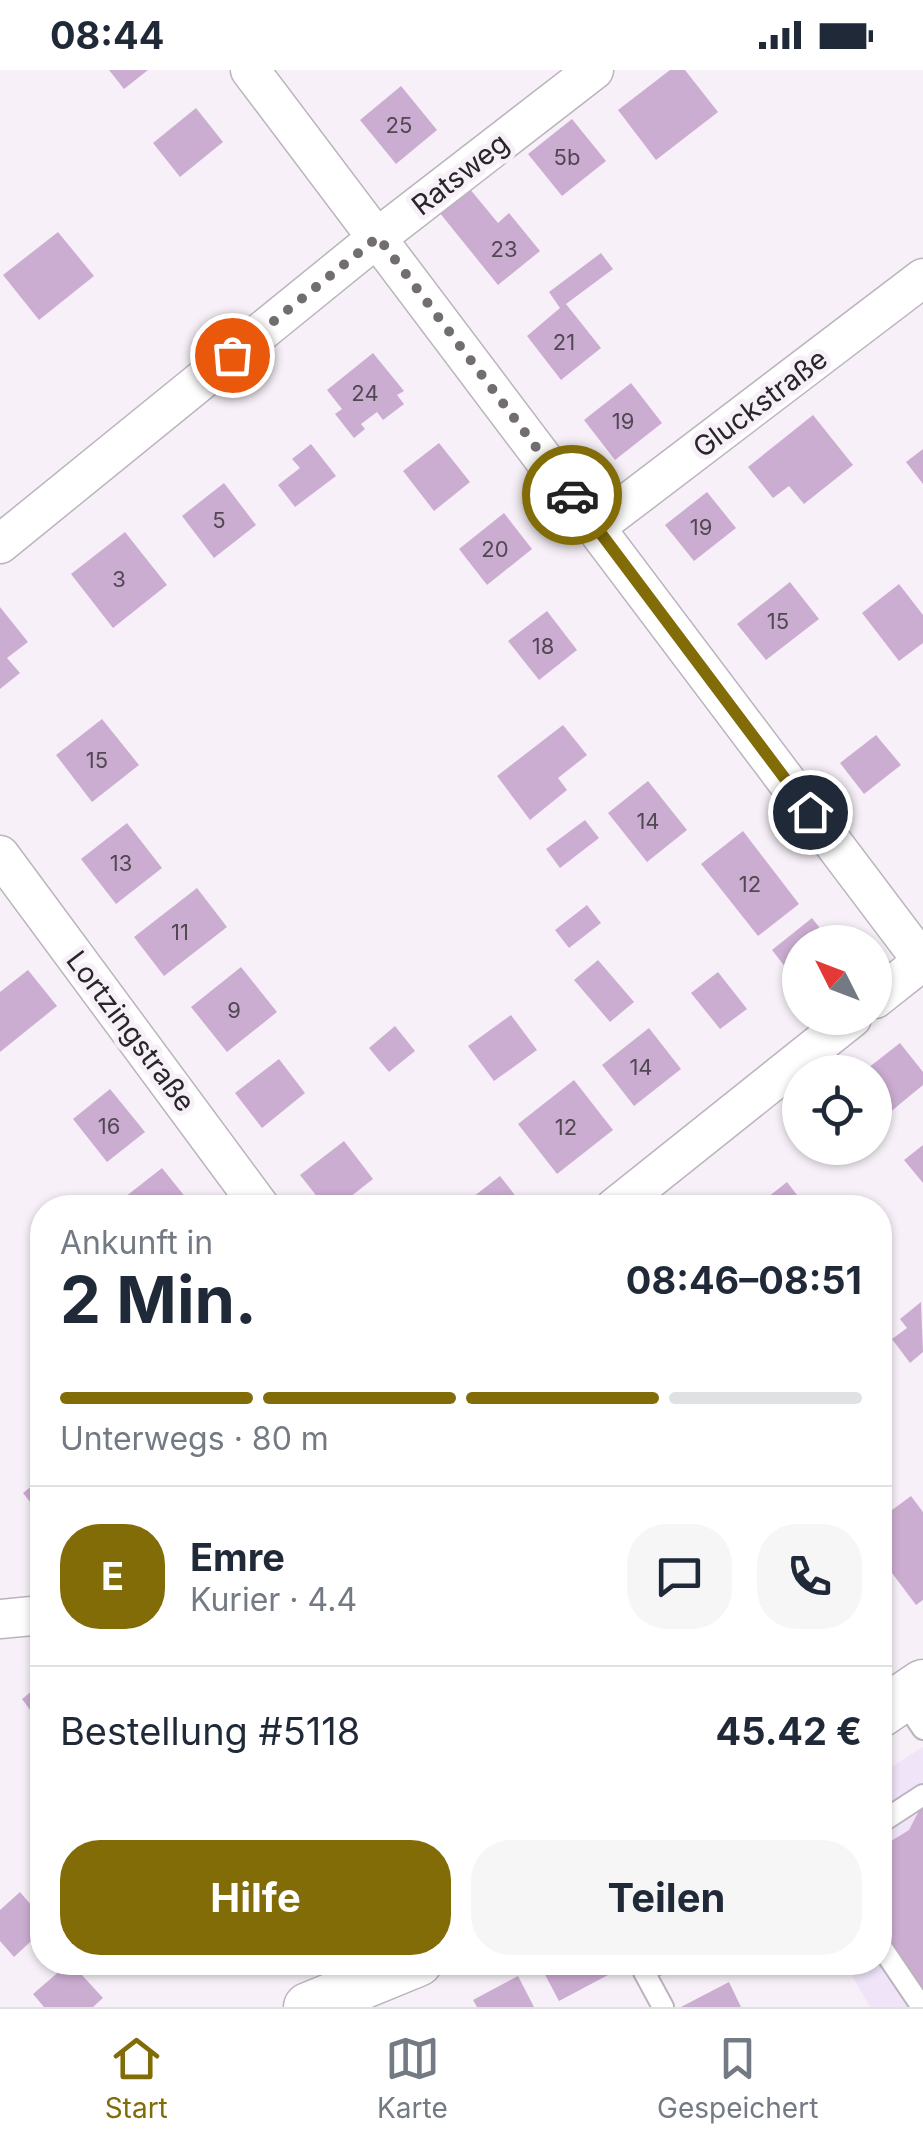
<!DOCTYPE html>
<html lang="de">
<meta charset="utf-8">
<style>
:root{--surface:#fff;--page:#f6f6f7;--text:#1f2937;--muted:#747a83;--line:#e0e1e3;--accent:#826c07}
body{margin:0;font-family:Inter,sans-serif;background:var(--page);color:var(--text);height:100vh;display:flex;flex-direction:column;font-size:38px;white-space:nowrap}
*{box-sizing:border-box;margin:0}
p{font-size:32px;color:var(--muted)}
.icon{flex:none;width:55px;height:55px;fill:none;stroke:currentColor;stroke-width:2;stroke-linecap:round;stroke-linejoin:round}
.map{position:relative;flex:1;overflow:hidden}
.drawer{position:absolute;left:30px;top:1125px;width:862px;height:780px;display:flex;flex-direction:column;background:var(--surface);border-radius:40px;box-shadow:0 2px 8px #0004}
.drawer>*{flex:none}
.needle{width:65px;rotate:312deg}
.tools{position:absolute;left:782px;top:855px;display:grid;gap:20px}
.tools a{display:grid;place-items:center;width:110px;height:110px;border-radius:50%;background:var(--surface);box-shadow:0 2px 8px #0004;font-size:50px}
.pin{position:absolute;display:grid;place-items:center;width:85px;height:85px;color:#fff;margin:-42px;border:5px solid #fff;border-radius:50%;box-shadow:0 2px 10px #0007}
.courier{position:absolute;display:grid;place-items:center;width:100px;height:100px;margin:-50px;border:8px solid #826c07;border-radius:50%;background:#fff;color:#222;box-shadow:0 2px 12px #0007}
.overview em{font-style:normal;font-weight:700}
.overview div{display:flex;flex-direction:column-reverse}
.overview{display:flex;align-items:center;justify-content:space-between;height:170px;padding:0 30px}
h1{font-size:65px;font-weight:700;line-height:75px}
.bar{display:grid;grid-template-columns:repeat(4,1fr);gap:15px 10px;align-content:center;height:120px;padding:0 30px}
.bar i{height:12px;border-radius:8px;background:var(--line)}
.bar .selected{background:var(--accent)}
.bar p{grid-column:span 4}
.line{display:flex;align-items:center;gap:25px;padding:0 30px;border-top:2px solid var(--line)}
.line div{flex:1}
.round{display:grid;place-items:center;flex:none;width:105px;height:105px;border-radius:40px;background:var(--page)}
.action{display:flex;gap:20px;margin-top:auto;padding:20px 30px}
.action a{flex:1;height:115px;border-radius:40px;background:var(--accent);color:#fff;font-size:40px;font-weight:700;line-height:115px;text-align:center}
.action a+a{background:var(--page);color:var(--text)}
.status{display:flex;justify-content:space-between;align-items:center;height:70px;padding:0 50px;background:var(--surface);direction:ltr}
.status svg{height:28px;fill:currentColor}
.menu{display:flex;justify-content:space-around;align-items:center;height:140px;border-top:2px solid var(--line);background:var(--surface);font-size:28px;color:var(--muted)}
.menu a{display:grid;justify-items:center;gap:5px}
.menu .selected{color:var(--accent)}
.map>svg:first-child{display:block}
.commercial{fill:#efe4f8}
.building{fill:#ccadd2}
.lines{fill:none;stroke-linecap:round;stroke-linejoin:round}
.service-casing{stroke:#bbb4bd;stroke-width:24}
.minor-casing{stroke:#bbb4bd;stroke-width:41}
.tertiary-casing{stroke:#bbb4bd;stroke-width:51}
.service{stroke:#fff;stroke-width:20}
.minor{stroke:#fff;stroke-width:38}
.tertiary{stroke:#fff;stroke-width:48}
.done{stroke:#716d71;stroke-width:10;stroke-dasharray:0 18}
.route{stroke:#826c07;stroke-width:12}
.labels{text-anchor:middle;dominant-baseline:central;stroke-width:10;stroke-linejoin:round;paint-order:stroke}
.number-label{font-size:22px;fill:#524853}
.street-label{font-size:28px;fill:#292629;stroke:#f7f0f8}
</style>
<div class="status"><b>08:44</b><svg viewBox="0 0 49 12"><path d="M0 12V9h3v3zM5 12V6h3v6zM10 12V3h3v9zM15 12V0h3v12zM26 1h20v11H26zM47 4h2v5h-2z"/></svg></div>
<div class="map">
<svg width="923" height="1937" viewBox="0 0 923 1937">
<rect width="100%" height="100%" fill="#f7f0f8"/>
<path class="commercial" d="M923 1677V1937H870L845 1893 880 1892V1704Z"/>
<path class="building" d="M109 0H148L124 19Z
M670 0H685L718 42 656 90 618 40Z
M401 16 437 60 396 94 360 50Z
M196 38 223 72 180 107 153 73Z
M572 49 606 91 562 126 528 84Z
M469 118 498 153 509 143 540 181 498 215 439 142Z
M58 162 94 206 39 250 3 205Z
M601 183 613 199 566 234 601 278 561 310 527 266 560 238 549 222Z
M373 283 404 321 397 325 404 334 383 350 377 342 361 354 365 359 354 368 335 344 342 339 327 320Z
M631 313 662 353 615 390 584 350Z
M813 345 853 395 804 434 789 416 773 428 748 397Z
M439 373 470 412 434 441 403 401Z
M311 374 336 406 295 437 278 415 300 398 292 389Z
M923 379V414L906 392Z
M224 413 256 455 214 488 182 446Z
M707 422 736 458 694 491 665 455Z
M504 443 532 479 487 515 459 479Z
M125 462 167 515 113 558 71 504Z
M790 512 819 549 766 590 737 554Z
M899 514 923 545V573L899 591 862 543Z
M0 537 28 572 7 588 20 603 0 619Z
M547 541 577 580 539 610 508 571Z
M102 649 139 695 92 732 56 685Z
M563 655 587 685 558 708 567 720 530 750 497 706Z
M876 665 901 695 864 724 840 693Z
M648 711 687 760 647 792 608 743Z
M585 750 599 768 560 798 546 779Z
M127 753 162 798 116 834 81 789Z
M743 761 799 834 758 866 701 794Z
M197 818 227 857 164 906 134 867Z
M587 835 601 853 569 878 555 860Z
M812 848 831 872H800V916L772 880Z
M598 890 634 932 610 952 574 910Z
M241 897 277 942 227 982 191 937Z
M28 900 57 936 0 982V922Z
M718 902 747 939 720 959 691 923Z
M511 945 537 980 494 1011 468 976Z
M395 956 415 981 389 1002 369 978Z
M649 958 681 999 634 1036 602 995Z
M900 973 923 1002V1015L889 1043 875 1025V1002H863Z
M279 989 305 1023 262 1058 235 1023Z
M574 1010 613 1060 557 1104 518 1054Z
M110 1019 145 1062 107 1092 73 1049Z
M344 1071 373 1109 336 1138H326L300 1105Z
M923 1075V1113L904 1090Z
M162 1098 191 1134 133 1138 125 1127Z
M500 1106 525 1138H467L464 1134Z
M787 1112 807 1138H775L768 1127Z
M921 1232 923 1282 910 1293 892 1269 907 1258 900 1249Z
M42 1408V1447L23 1423Z
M911 1426 923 1442V1530L916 1535 880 1487V1449Z
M42 1613V1656L22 1629Z
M923 1733V1919L880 1859V1778L909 1760Z
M20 1822 42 1848V1861L14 1887 0 1871V1840Z
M70 1892 103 1928 93 1937H44L33 1924Z
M554 1892H623L625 1896 559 1931 542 1899Z
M518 1906 534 1937H477L473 1930Z
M729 1912 741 1937H681Z"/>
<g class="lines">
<defs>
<path id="service" d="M902 1628 923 1659
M880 1753 923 1725
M880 1875 922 1937
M660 1892 644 1902 663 1937"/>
<path id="minor" d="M250 0 923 892
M596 457 923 208
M0 474 378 167 594 0
M0 785 261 1138
M875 929 923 891
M614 1138 852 948
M0 1549 42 1545"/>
<path id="tertiary" d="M880 1643 923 1614
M308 1937 418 1892"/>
</defs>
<use href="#service" class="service-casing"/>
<use href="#minor" class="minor-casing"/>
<use href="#tertiary" class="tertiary-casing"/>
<use href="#service" class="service"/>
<use href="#minor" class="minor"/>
<use href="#tertiary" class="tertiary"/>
</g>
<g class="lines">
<path class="done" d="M232 285 378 167 572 425"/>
<path class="route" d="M572 425 810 742"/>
</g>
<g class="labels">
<g class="number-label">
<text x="399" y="55">25</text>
<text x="567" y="87">5b</text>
<text x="504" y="179">23</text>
<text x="564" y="272">21</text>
<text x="365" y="323">24</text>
<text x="623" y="351">19</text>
<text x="219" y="450">5</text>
<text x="701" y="457">19</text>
<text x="495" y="479">20</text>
<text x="119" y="509">3</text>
<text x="778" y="551">15</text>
<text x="543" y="576">18</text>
<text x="97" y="690">15</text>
<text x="648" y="751">14</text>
<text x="121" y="793">13</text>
<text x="750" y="814">12</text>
<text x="180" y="862">11</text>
<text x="234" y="940">9</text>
<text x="641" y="997">14</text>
<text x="109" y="1056">16</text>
<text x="566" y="1057">12</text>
</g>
<g class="street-label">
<text transform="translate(460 104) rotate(-38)">Ratsweg</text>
<text transform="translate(760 333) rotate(-37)">Gluckstraße</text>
<text transform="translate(131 961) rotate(53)">Lortzingstraße</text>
</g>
</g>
</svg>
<div class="tools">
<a><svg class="needle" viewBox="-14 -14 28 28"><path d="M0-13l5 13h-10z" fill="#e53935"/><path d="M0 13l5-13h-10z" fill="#747a83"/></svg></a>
<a><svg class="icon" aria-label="locate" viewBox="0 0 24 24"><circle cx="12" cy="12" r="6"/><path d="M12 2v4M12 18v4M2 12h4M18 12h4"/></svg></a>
</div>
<div class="pin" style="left:232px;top:285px;background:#ea580c"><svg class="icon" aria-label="bag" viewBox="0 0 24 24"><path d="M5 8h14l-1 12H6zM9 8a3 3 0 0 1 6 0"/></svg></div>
<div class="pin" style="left:810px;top:742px;background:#1f2937"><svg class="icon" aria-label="home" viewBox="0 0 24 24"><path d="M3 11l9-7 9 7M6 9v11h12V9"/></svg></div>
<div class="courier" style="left:572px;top:425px"><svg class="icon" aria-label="car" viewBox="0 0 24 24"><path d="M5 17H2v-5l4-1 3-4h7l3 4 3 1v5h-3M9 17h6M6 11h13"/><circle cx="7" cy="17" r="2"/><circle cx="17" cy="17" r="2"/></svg></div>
<section class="drawer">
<div class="overview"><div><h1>2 Min.</h1><p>Ankunft in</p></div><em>08:46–08:51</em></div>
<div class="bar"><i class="selected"></i><i class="selected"></i><i class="selected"></i><i></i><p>Unterwegs · 80 m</p></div>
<div class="line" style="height:180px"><b class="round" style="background:var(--accent);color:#fff">E</b><div><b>Emre</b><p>Kurier · 4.4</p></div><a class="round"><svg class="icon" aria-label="chat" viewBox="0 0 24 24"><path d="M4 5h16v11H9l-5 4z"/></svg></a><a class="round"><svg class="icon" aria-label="phone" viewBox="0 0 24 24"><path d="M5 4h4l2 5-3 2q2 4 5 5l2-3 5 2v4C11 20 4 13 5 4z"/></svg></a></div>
<div class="line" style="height:130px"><div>Bestellung #5118</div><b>45.42 €</b></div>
<div class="action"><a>Hilfe</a><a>Teilen</a></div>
</section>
</div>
<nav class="menu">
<a class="selected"><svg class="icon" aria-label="home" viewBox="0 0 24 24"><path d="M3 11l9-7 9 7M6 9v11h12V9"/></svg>Start</a>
<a><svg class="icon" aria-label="map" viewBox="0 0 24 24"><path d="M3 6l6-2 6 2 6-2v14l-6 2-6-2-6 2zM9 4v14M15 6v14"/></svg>Karte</a>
<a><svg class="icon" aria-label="saved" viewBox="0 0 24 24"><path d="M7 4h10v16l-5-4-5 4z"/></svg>Gespeichert</a>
</nav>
